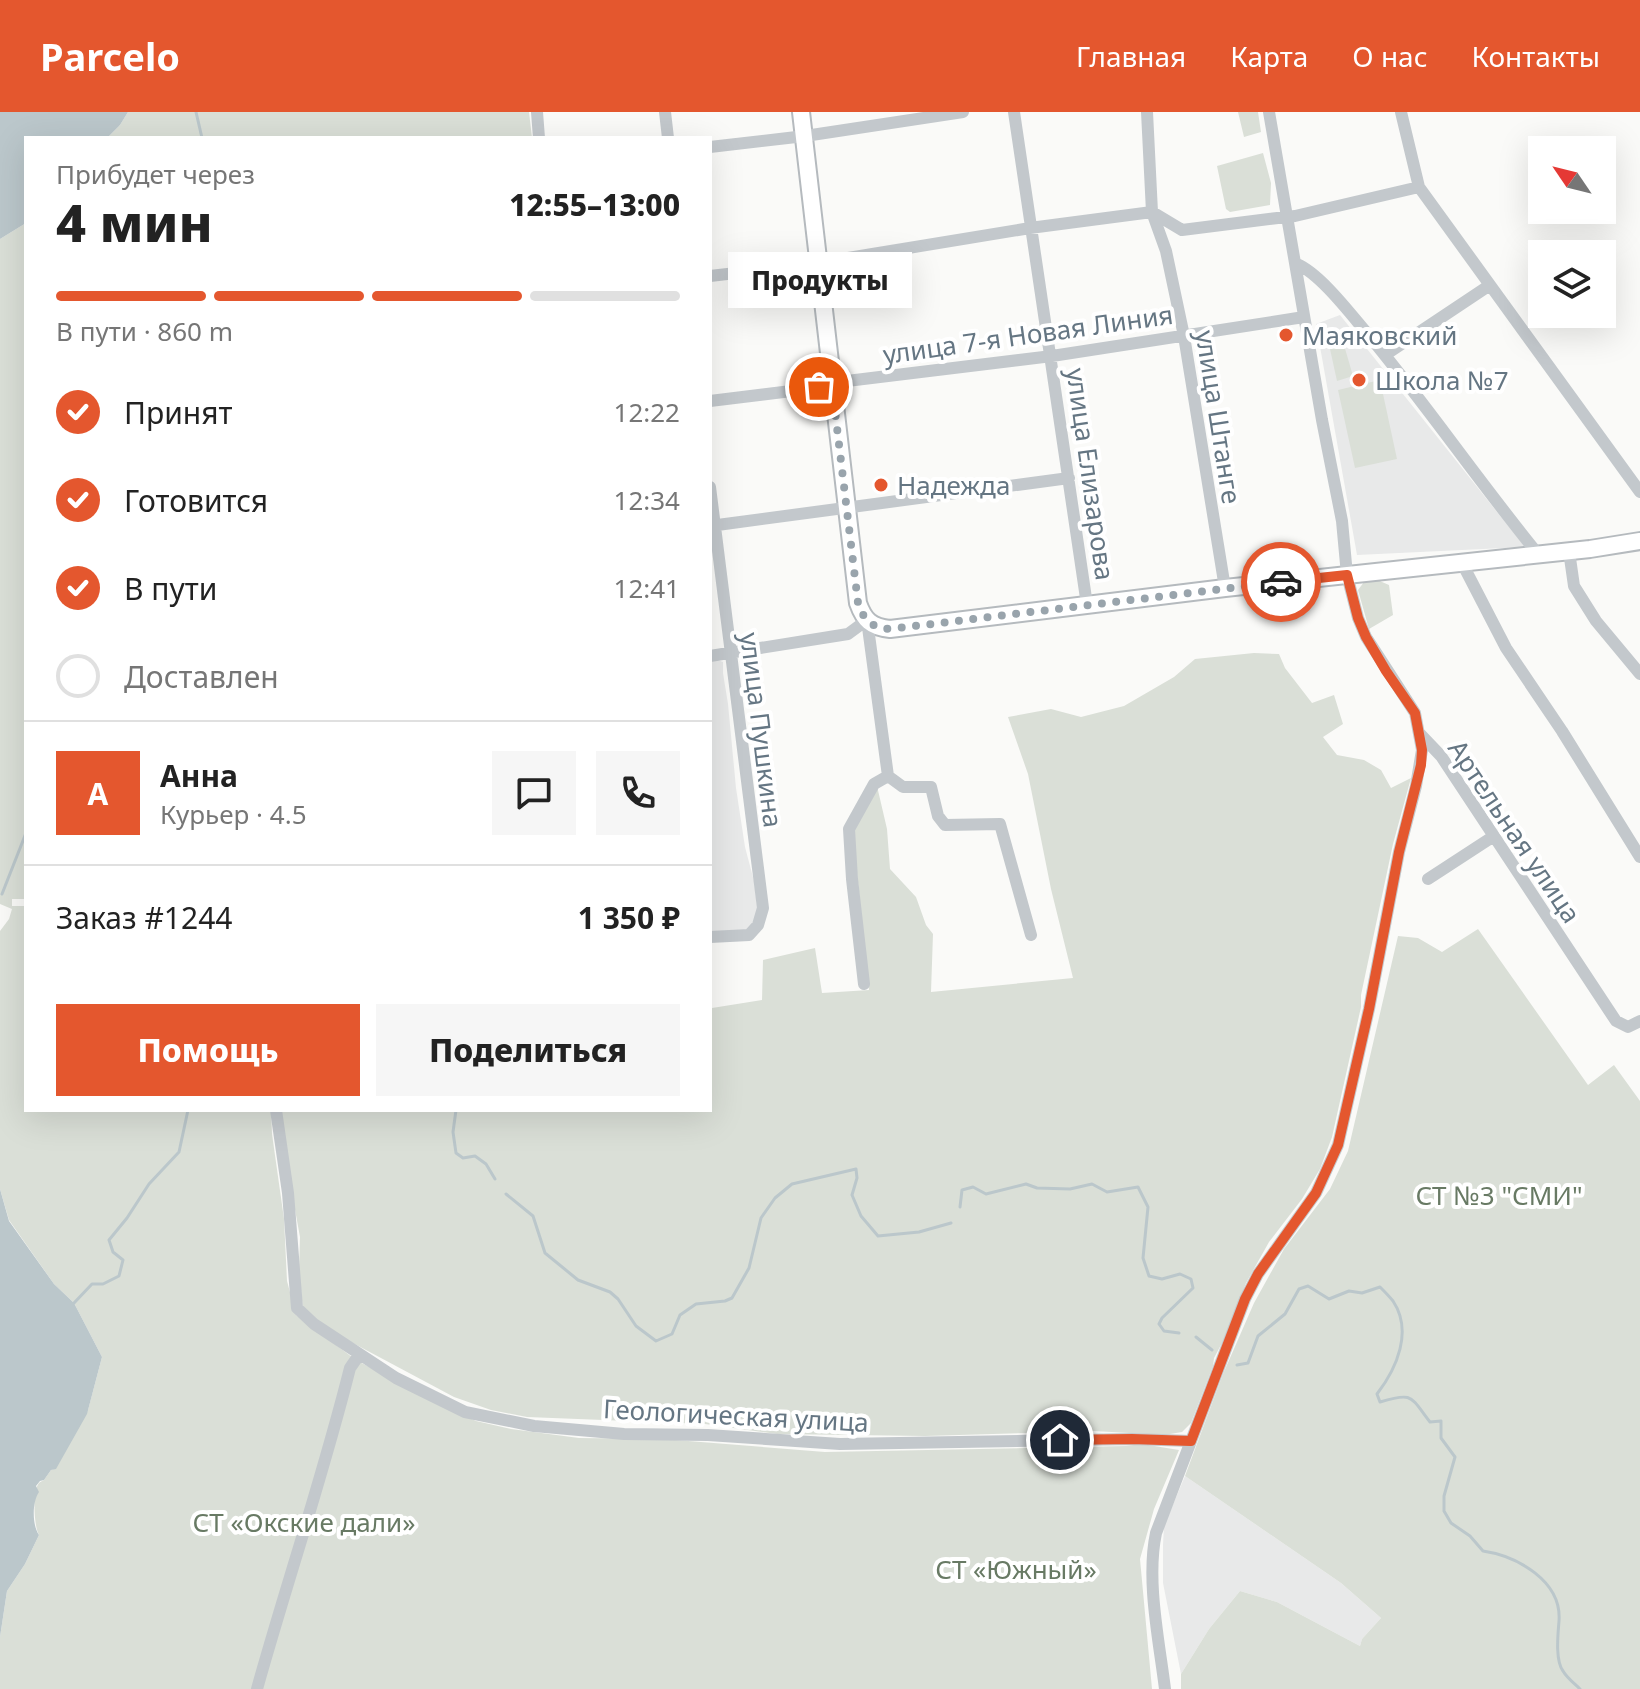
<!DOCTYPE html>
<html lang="ru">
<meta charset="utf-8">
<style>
:root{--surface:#fff;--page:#f6f6f6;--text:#222;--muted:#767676;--line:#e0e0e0;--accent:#e4572e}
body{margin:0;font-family:"Noto Sans",sans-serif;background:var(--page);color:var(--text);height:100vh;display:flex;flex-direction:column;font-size:30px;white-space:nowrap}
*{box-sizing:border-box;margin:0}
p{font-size:26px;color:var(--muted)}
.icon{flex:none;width:44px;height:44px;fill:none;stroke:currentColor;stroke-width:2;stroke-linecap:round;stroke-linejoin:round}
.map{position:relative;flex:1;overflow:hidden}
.drawer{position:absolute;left:24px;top:24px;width:688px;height:976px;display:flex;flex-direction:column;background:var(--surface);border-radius:0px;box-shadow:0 8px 32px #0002}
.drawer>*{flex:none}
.needle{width:52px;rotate:305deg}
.fabs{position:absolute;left:1528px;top:24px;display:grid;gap:16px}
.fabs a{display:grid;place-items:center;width:88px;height:88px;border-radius:0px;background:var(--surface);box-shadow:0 8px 32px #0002;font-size:40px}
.pin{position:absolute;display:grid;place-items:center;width:68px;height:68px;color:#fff;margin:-34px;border:4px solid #fff;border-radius:50%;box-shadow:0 2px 8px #0007}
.courier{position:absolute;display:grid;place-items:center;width:80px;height:80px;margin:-40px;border:6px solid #e4572e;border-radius:50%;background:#fff;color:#222;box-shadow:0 2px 10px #0007}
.bubble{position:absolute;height:56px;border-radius:0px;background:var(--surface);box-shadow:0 8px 32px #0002;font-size:26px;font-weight:800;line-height:56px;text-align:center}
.overview em{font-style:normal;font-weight:800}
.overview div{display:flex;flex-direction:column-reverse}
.overview{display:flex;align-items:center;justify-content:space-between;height:136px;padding:0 32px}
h1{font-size:52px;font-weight:800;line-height:60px}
.bar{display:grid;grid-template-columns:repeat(4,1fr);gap:12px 8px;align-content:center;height:96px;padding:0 32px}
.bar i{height:10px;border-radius:6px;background:var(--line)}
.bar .on{background:var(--accent)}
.bar p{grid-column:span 4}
.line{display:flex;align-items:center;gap:20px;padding:0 32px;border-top:2px solid var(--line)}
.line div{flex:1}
.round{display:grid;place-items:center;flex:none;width:84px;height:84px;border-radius:0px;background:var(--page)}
ol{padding:0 32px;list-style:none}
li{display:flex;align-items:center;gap:24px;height:88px}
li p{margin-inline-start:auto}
li .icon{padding:8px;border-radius:50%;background:var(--accent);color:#fff;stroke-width:4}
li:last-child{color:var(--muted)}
li i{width:44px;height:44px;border:4px solid var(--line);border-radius:50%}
.action{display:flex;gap:16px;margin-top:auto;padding:16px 32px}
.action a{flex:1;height:92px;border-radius:0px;background:var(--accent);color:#fff;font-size:32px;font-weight:800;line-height:92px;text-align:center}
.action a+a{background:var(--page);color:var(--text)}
header{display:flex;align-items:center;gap:48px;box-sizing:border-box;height:112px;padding:0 40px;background:var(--accent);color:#fff}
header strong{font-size:38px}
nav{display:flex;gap:44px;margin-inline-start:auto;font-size:28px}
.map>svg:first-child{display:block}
.built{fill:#e8e9e9}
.green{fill:#dadfd7}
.water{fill:#bbc7cb}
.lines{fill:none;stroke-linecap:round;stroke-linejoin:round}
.stream{stroke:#bbc7cb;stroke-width:3}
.major-casing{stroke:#b5babe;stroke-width:20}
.minor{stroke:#c3c8cc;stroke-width:12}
.major{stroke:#fff;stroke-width:16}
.done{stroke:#99a4ac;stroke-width:8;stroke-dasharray:0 14.4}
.route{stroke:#e4572e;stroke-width:10}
.poi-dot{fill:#e4572e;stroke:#fff;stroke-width:3}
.labels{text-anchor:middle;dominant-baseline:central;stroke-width:8;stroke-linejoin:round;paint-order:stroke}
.street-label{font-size:26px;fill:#657683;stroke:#fff}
.poi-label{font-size:26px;fill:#657683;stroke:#fff;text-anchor:start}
.park-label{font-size:26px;fill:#687a64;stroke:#fff}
</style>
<header>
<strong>Parcelo</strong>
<nav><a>Главная</a><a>Карта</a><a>О нас</a><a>Контакты</a></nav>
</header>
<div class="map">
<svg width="1640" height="1577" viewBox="0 0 1640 1577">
<rect width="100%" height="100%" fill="#fafaf8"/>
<path class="built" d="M1340 203 1525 435 1357 443 1316 212Z
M715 547 723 550V561L728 592 736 676 745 735 754 769 758 801 746 822 710 823V548Z
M1185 1364 1341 1471 1381 1506 1362 1527 1360 1534 1277 1490 1240 1479 1209 1517 1181 1562 1163 1471V1433L1164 1414Z"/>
<path class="green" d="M128 0H529L532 26H107L120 13Z
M1238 0H1258L1261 20 1244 25Z
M1263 41 1271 71 1270 93 1230 100 1226 97 1217 54Z
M26 111V787H12V794H26V998H271L272 1022 284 1107 287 1169 296 1203 356 1248 443 1294 476 1309 511 1317 579 1326 663 1327 825 1340 1126 1334 1142 1332 1179 1338 1154 1397 1140 1447 1152 1577H0V1525L7 1479 25 1452 39 1423C34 1415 32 1379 39 1371 40 1370 42 1369 44 1368L51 1358 56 1356 88 1298 102 1245 74 1191 54 1172 9 1108 0 1077V819L9 807 12 797 0 792V127Z
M1344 233 1353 264 1337 269 1330 237Z
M1380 268 1397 347 1355 356 1338 278Z
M1375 467 1389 473 1393 503 1369 517 1358 478 1364 470Z
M1254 541 1279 542 1285 556 1312 591 1334 583 1343 612 1323 625 1337 643 1364 648 1381 658 1391 676 1411 666 1393 732 1361 883V895L1332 1025 1320 1057 1302 1087 1269 1130 1246 1171 1222 1231 1214 1246 1213 1254 1191 1311 1182 1320 1164 1323 1094 1319 925 1324 777 1322 705 1312 527 1305 491 1298 454 1285 321 1214 303 1198 299 1158 300 1125 288 1059 280 998H710V895L712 896 762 888 763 848 815 836 822 881 869 878 853 721 877 674 887 717 890 757 916 785 926 813 933 822 931 880 1073 866 1051 777 1028 662 1008 605 1051 597 1081 605 1124 594 1174 565 1195 547Z
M1478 817 1588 973 1614 953 1640 989V1577H1181V1562L1209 1517 1240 1479 1277 1490 1360 1534 1362 1527 1381 1506 1341 1471 1185 1364 1223 1262 1254 1191 1284 1137 1330 1077 1348 1039 1398 824 1418 826 1442 840Z"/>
<path class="water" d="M0 0H128L120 13 107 26H26V111L0 127Z
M0 1077 9 1109 54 1172 74 1191 102 1245 87 1302 56 1357 51 1358 44 1368 40 1369 36 1374 39 1380C32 1390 32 1413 39 1423L25 1452 7 1479 0 1525V1543Z"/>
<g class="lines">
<path class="stream" d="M196 0 202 26
M2 782 26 721
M456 998 453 1020 456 1041 463 1046 475 1044 486 1052 495 1067
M506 1082 533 1104 545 1141 578 1168 610 1180 618 1187 636 1214 656 1229 672 1222 680 1203 696 1192 725 1189 732 1186 749 1156 761 1106 775 1086 792 1072 856 1057 857 1066 852 1083 861 1104 878 1124 919 1120 951 1111
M960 1095 962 1078 973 1075 986 1082 1026 1072 1037 1076 1070 1077 1092 1072 1107 1080 1138 1075 1148 1095 1143 1146 1149 1164 1162 1167 1180 1162 1191 1167 1193 1176 1162 1206 1159 1212 1164 1219 1179 1221
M74 1191 92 1172H103L119 1164 123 1148 113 1140 109 1128 127 1106 149 1072 179 1040 188 998
M1196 1225 1212 1238
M1237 1253 1248 1251 1258 1224 1285 1202 1299 1177 1308 1174 1329 1187 1349 1179 1362 1181 1380 1175C1384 1179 1389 1184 1393 1189 1413 1219 1397 1256 1377 1282L1380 1290C1413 1280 1410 1284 1430 1310L1441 1309V1326L1455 1345 1444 1384V1399L1451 1411 1470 1424 1483 1439C1517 1444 1562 1469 1559 1509 1558 1522 1555 1548 1563 1559 1567 1566 1575 1572 1580 1577"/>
<defs>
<path id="major" d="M801 0 858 491C864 508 871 515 890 517L1225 476 1590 437 1640 429"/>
</defs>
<use href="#major" class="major-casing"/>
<path class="minor" d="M537 0 539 26
M665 0 668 26
M1014 0 1087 493
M1147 0 1152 100 1166 139 1184 224 1225 476
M1401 0 1419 75 1640 380
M710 35 805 24 963 0
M1297 152C1320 162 1349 200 1366 220 1426 292 1479 370 1538 442
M710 164 805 153 1030 116 1152 100 1182 118 1269 107 1295 104 1419 75
M1385 243 1490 173
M710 289 832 274 847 269 1052 244 1304 205
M710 375 763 796 758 813 749 823 710 825
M710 414 1069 366
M1569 439 1574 474 1596 509 1640 562
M1462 451 1506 536 1562 619 1640 745
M867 508 888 664 903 675H931L938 704 945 713 1000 712 1031 823
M710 544 848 522 867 508
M1420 622 1441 644 1616 909 1628 915 1640 909
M1428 767 1494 724
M864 872 852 767 849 717 874 672 888 664
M276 998 288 1081 297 1196 314 1212 396 1266 465 1300 534 1314 624 1322 708 1323 840 1332 1132 1327 1191 1329
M257 1577C287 1470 323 1364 350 1256L359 1243
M1165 1577C1159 1528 1146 1468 1156 1421L1245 1187 1258 1162 1316 1081 1338 1033 1369 897 1399 740 1416 674 1422 638 1415 601 1366 525 1358 506 1347 463 1342 409 1322 308 1269 0"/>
<use href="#major" class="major"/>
</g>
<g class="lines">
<path class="done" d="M819 275 832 274 858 491C864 509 871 515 890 517L1281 470"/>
<path class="route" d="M1060 1328 1132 1327 1191 1329 1245 1187 1258 1162 1316 1081 1338 1033 1369 897 1399 740 1421 653 1422 638 1415 601 1386 559 1366 525 1358 506 1347 463 1281 470"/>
</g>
<g class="poi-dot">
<circle cx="1286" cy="223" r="8"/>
<circle cx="1359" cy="268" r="8"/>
<circle cx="881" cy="373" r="8"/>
</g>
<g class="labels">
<g class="street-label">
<text transform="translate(1028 222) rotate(-8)">улица 7-я Новая Линия</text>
<text transform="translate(1219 305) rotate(81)">улица Штанге</text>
<text transform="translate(1091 362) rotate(82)">улица Елизарова</text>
<text transform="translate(762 618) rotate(83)">улица Пушкина</text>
<text transform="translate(1515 719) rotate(56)">Артельная улица</text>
<text transform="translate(736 1303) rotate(3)">Геологическая улица</text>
</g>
<g class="poi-label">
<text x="1302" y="223">Маяковский</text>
<text x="1375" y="268">Школа №7</text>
<text x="897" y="373">Надежда</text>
</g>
<g class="park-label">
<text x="1499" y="1083">СТ №3 "СМИ"</text>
<text x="304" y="1410">СТ «Окские дали»</text>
<text x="1016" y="1457">СТ «Южный»</text>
</g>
</g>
</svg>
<div class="fabs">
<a><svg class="needle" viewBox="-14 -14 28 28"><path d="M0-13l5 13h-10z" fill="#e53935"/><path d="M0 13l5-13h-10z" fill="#767676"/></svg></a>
<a><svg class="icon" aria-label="layers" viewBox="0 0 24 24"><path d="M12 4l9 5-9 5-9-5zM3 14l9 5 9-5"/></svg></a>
</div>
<div class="pin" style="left:819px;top:275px;background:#ea580c"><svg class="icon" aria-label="bag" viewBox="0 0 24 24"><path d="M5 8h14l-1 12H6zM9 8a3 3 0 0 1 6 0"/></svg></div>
<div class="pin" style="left:1060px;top:1328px;background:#1f2937"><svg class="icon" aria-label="home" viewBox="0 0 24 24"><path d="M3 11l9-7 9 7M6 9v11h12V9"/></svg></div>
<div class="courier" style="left:1281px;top:470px"><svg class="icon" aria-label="car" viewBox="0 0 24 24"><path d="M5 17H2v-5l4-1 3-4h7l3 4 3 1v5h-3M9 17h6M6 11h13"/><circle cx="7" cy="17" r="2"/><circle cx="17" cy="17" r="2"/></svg></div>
<div class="bubble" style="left:728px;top:140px;width:184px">Продукты</div>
<section class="drawer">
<div class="overview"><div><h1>4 мин</h1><p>Прибудет через</p></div><em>12:55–13:00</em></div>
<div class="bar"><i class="on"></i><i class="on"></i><i class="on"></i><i></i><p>В пути · 860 m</p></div>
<ol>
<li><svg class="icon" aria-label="check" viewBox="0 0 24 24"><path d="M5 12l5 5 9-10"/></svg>Принят<p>12:22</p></li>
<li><svg class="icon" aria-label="check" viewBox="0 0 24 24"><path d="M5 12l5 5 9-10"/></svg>Готовится<p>12:34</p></li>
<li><svg class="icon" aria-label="check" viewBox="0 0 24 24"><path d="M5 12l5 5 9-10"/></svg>В пути<p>12:41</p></li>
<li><i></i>Доставлен</li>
</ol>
<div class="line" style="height:144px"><b class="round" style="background:var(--accent);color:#fff">А</b><div><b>Анна</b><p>Курьер · 4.5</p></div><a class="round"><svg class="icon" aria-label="chat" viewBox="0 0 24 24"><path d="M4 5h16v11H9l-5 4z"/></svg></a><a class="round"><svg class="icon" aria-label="phone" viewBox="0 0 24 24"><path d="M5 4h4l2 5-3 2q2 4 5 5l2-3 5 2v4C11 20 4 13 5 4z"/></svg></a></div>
<div class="line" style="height:104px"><div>Заказ #1244</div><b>1 350 ₽</b></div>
<div class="action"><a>Помощь</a><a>Поделиться</a></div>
</section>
</div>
